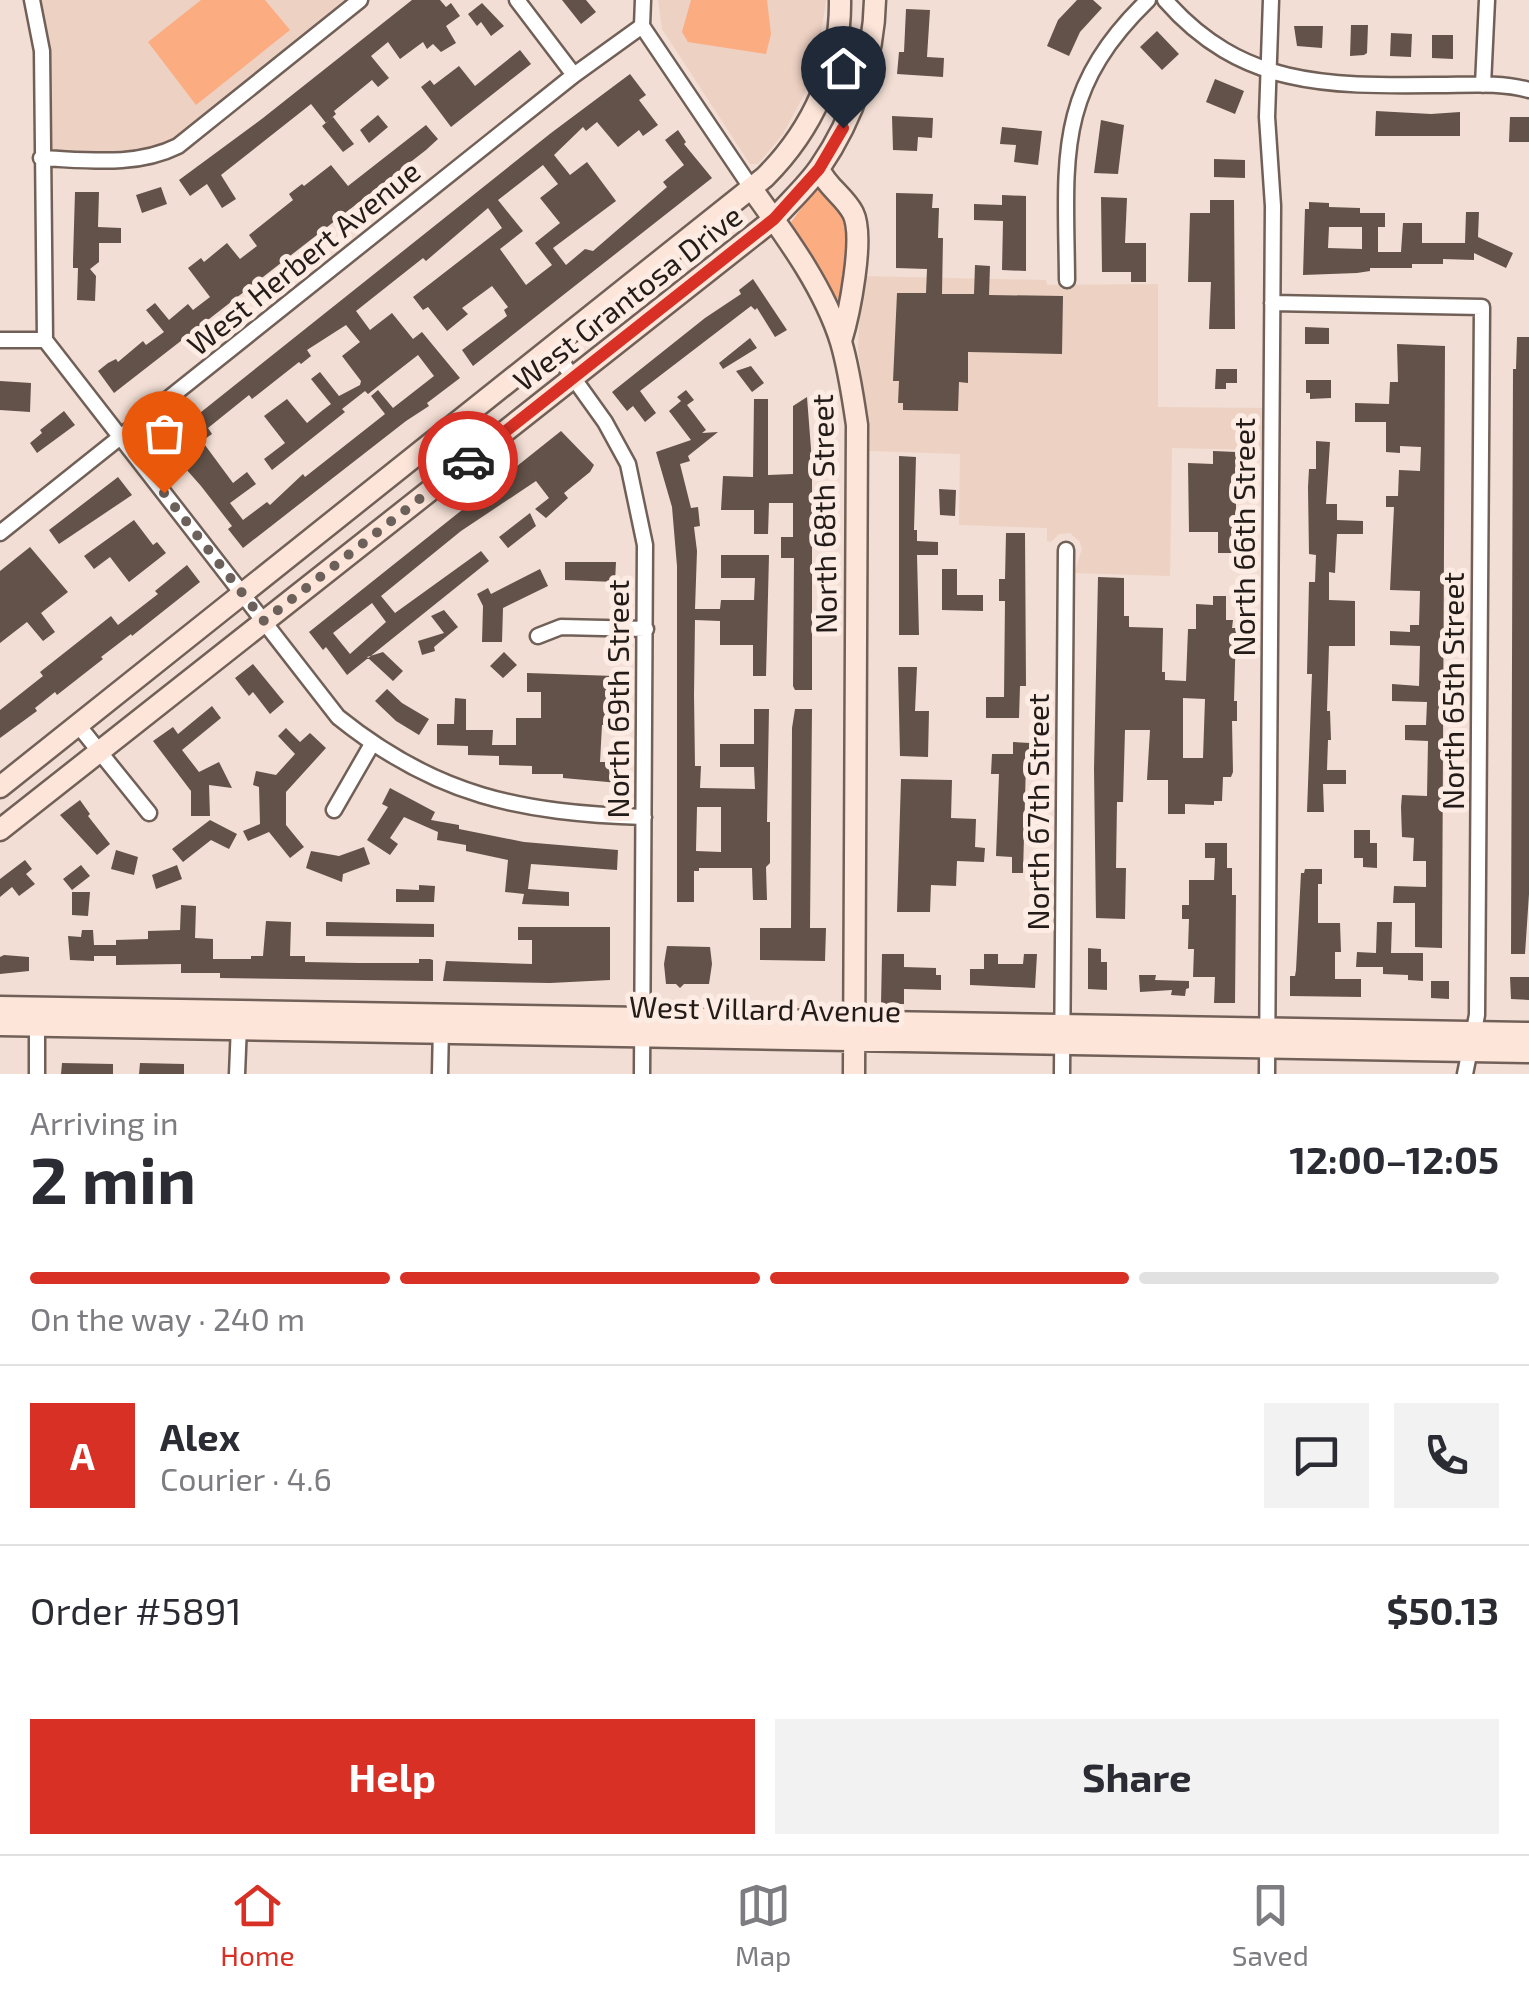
<!DOCTYPE html>
<meta charset="utf-8">
<style>
:root{--surface:#fff;--page:#f2f2f3;--text:#2b2b33;--muted:#7c7c81;--line:#e1e1e2;--accent:#d93025}
body{margin:0;font-family:"Exo 2",sans-serif;background:var(--page);color:var(--text);height:100vh;display:flex;flex-direction:column;font-size:38px;white-space:nowrap}
*{box-sizing:border-box;margin:0}
p{font-size:32px;color:var(--muted)}
.icon{flex:none;width:55px;height:55px;fill:none;stroke:currentColor;stroke-width:2;stroke-linecap:round;stroke-linejoin:round}
.map{position:relative;height:1074px;overflow:hidden}
.side{display:flex;flex-direction:column;background:var(--surface);flex:1}
.side>*{flex:none}
.pin{position:absolute;display:grid;place-items:center;width:85px;height:85px;color:#fff;margin:-102px -42px;border-radius:50% 50% 50% 0;rotate:-45deg;box-shadow:0 0 10px #0007}
.pin .icon{rotate:45deg}
.courier{position:absolute;display:grid;place-items:center;width:100px;height:100px;margin:-50px;border:8px solid #d93025;border-radius:50%;background:#fff;color:#222;box-shadow:0 2px 12px #0007}
.head em{font-style:normal;font-weight:700}
.head div{display:flex;flex-direction:column-reverse}
.head{display:flex;align-items:center;justify-content:space-between;height:170px;padding:0 30px}
h1{font-size:65px;font-weight:700;line-height:75px}
.bar{display:grid;grid-template-columns:repeat(4,1fr);gap:15px 10px;align-content:center;height:120px;padding:0 30px}
.bar i{height:12px;border-radius:8px;background:var(--line)}
.bar .current{background:var(--accent)}
.bar p{grid-column:span 4}
.line{display:flex;align-items:center;gap:25px;padding:0 30px;border-top:2px solid var(--line)}
.line div{flex:1}
.round{display:grid;place-items:center;flex:none;width:105px;height:105px;border-radius:0px;background:var(--page)}
.cta{display:flex;gap:20px;margin-top:auto;padding:20px 30px}
.cta a{flex:1;height:115px;border-radius:0px;background:var(--accent);color:#fff;font-size:40px;font-weight:700;line-height:115px;text-align:center}
.cta a+a{background:var(--page);color:var(--text)}
.tab-bar{display:flex;justify-content:space-around;align-items:center;height:140px;border-top:2px solid var(--line);background:var(--surface);font-size:28px;color:var(--muted)}
.tab-bar a{display:grid;justify-items:center;gap:5px}
.tab-bar .current{color:var(--accent)}
.map>svg:first-child{display:block}
.built{fill:#edd1c3}
.green{fill:#fbac81}
.building{fill:#625249;fill-rule:evenodd}
.lines{fill:none;stroke-linecap:round;stroke-linejoin:round}
.street-casing{stroke:#716057;stroke-width:19}
.secondary-casing{stroke:#716057;stroke-width:25}
.street{stroke:#fff;stroke-width:14}
.secondary{stroke:#fde5d9;stroke-width:20}
.done{stroke:#6b605a;stroke-width:10;stroke-dasharray:0 18}
.route{stroke:#d93025;stroke-width:12}
.labels{text-anchor:middle;dominant-baseline:central;stroke-width:10;stroke-linejoin:round;paint-order:stroke}
.street-label{font-size:30px;fill:#231c18;stroke:#fdece4}
</style>
<div class="map">
<svg width="1529" height="1074" viewBox="0 0 1529 1074">
<rect width="100%" height="100%" fill="#f2ded4"/>
<path class="built" d="M32 0H360L159 156 41 158 42 51Z
M658 0H826L817 62 803 97 783 134 758 164H750L662 29Z
M861 276 1046 280 1047 285 1158 284V407L1263 408 1262 450 1172 448 1170 576 1074 573 1082 549 1080 542 1070 533 1059 534 1051 542 1047 541V528L959 525 960 454 868 451 866 406 858 349Z"/>
<path class="green" d="M201 0H265L290 30 196 105 148 42Z
M691 0H767L771 34 766 54 688 42 682 32Z
M817 187C824 196 834 202 840 211 856 235 846 276 841 302L832 295 791 222Z"/>
<path class="building" d="M412 0H440L446 7 451 3 460 16 446 26 456 43 441 52 433 44 427 49 423 42 400 59 388 42 371 56 389 78 378 87 372 80 334 111 336 114 326 123 311 104 221 175 236 199 222 208 207 184 190 196 179 180 263 118Z
M562 0H586L596 12 581 24Z
M1077 0H1093L1102 8 1080 32 1069 56 1047 46 1058 20Z
M482 3 504 26 491 36 481 22 477 26 468 14Z
M906 9 930 10 927 57 944 58 943 77 897 74 899 52H904Z
M1351 25H1368L1367 53 1364 55 1350 56Z
M1294 26H1323L1322 48 1297 46Z
M1157 31 1179 54 1162 70 1140 47Z
M1391 33 1412 34 1411 57 1390 56Z
M1432 35H1453V59L1432 58Z
M520 50 531 64 451 127 421 87 430 80 434 85 459 66 475 86Z
M630 74 646 95 639 100 658 125 643 136 639 130 618 147 597 122 586 131 583 127 554 155 570 175 587 162 616 201 553 248 566 265 585 249 593 251 667 187 663 182 684 165 665 140 678 130 686 142 684 144 712 178 473 366 462 350 507 316 504 310 508 307 492 286 462 308 468 314 447 331 428 307 423 310 413 297 502 228 488 208 426 261 423 258 356 311 370 330 392 313 413 339 422 332 460 378 427 403 429 406 406 421 243 548 228 529 232 526 201 486 178 460 175 463 161 444 551 133ZM543 165 558 184 540 198 560 223 535 243 552 265 526 285 500 249 523 231 498 200ZM346 325 360 342 342 356 361 381 360 385 339 396 320 372 311 379 331 404 323 410 307 423 287 399 264 416 285 443 264 459 272 470 345 412 342 409 365 391 368 394 418 355 434 376 393 408 378 390 371 396 385 414 305 477 303 474 270 505 267 502 243 520 230 503 256 484 247 472 233 483 202 441 212 434 208 428 249 395 252 399 299 362 301 364 311 356 307 350Z
M1215 79 1244 91 1235 114 1206 102Z
M1376 111 1431 114 1460 112V136H1375Z
M378 115 388 127 369 143 360 130Z
M892 116 933 118 932 138 918 137 917 151 893 150Z
M333 117 354 144 343 152 322 126Z
M1510 117H1529V142H1509Z
M1101 120 1124 125 1118 174 1094 173Z
M426 125 438 139 426 150 114 393 98 371 108 363 116 359 118 362 143 341 146 345 164 332 146 310 155 303 169 320 188 304 193 310 210 297 188 268 201 258 204 262 227 243 240 259 257 246 249 235 293 200 289 194 302 184 304 186 331 165 348 186Z
M1002 127 1042 131 1038 165 1014 162 1016 145 1000 144Z
M1214 159 1245 160V178L1214 177Z
M161 187 167 204 142 213 136 195Z
M75 192H99L98 227 121 228V243H99V262L90 269 96 276 95 301 77 300 78 268H73V260Z
M896 193 933 194 932 208H939L938 238H943L942 294H974L975 265 990 266 989 295 1063 296 1062 354 968 352V383L959 382 958 411 903 410V403H898L899 381H893L897 293H926L927 269 896 268Z
M1002 195 1026 196V271L1002 270 1003 221 974 220V204L1002 205Z
M1101 197 1127 198 1125 243H1146V282H1131V272H1102Z
M1210 200H1234L1235 329H1209L1211 282H1188L1190 213H1210Z
M1309 202 1329 203V207L1360 208V213H1385V227H1378V252H1401L1403 223H1422V243H1465L1466 212H1479L1478 237 1513 253 1506 268 1474 253V260L1443 259V264H1412V268H1370V271L1357 273 1303 275 1305 209H1309ZM1329 227H1362V249L1328 248Z
M753 279 787 330 775 337 757 308 755 310 751 306 640 391 656 413 645 422 633 406 627 411 612 392 705 318 741 294 739 290Z
M1305 327 1329 328V344H1305Z
M1517 337H1529V894L1525 954H1511L1513 369H1516Z
M750 338 757 348 723 369 719 363Z
M1397 344 1445 346 1442 948 1415 947V903H1393L1394 886 1426 887V861H1413L1414 838 1402 837 1401 807 1402 795 1427 796 1428 741 1405 740V725H1426L1427 702 1392 701V684L1419 686 1420 646 1390 645V631L1410 632V625H1419L1420 591 1390 590 1394 507H1386V496H1398L1399 470 1420 471 1421 447 1400 446V453L1386 452V422H1355V403L1389 404 1390 382H1398Z
M751 366 764 383 752 392 736 371Z
M1216 369H1237V383H1226V389H1215Z
M1306 380H1331V398L1310 399V393H1306Z
M0 381 31 383 30 412 0 410Z
M686 390 694 400 687 405 706 430 702 433 718 432 688 456 690 461 680 464 691 508 698 507 700 526 694 527 697 551 695 609H720L721 600H754L755 578H721V555H769L766 676H753V645H720V621L695 620 694 695 695 766H701L700 788 755 789 754 767H720V744H754V709H769L767 822H770V863L766 867 767 900H753L752 868H699V871H694V902H677V566L672 507 656 452 691 440 669 411 681 401 677 397ZM697 807H721V852L696 851Z
M807 397 812 462V690H795L793 686 794 558H781V537H793V503H769L768 534H754V510H721L723 476 753 477 754 399H768V475L793 474V406Z
M64 411 75 425 37 453 30 443 42 433 40 430Z
M561 431 594 465 590 472 564 493 568 498 546 518 535 509 549 498 536 481 461 531 381 596 395 613 481 551 489 561 347 675 326 647 323 650 309 632ZM372 603 386 622 350 654 333 633Z
M1316 441 1330 442 1326 504H1337V520L1363 521V534H1337L1335 573 1329 572V600L1355 601V646H1329L1327 711H1330L1331 740H1328L1327 770H1346V784H1323L1324 812H1307L1312 674H1307L1309 582H1315L1316 555 1309 554 1308 487 1309 469H1316Z
M1213 451 1236 452V553H1218V532H1189L1188 463 1213 464Z
M899 456 916 457 914 530H917V541L938 542V555H917L919 635H899Z
M118 477 132 495 59 544 49 530Z
M939 489 956 490 955 516 940 515Z
M530 513 536 526 508 548 499 537Z
M134 520 153 545 157 542 166 553 129 582 110 557 94 569 84 556Z
M1006 533H1025L1026 686H1020L1019 718H986V697H1004L1005 601H999V579H1005Z
M30 547 68 592 41 613 55 632 43 641 27 622 0 643V571Z
M565 562H616L615 582 565 580Z
M187 565 200 582 132 636 131 634 101 657 103 659 57 695 55 692 35 708 37 711 0 738V710L43 676 40 672 111 616 118 625 158 594 155 591Z
M540 569 548 586 503 608 502 642H482L483 606 477 594 488 588 491 594Z
M942 569H957V595H983V611L942 610Z
M1098 577 1124 578V616H1129V627L1163 628 1162 672H1165V680L1186 681 1188 629H1196V604L1213 605V596H1226V620H1233L1232 628H1236L1234 701H1237V721H1232L1233 772 1231 777H1223L1222 801H1214V805L1185 804V814H1168V780H1147L1150 730H1125L1123 802H1117L1116 868H1126L1125 919 1096 918 1094 769ZM1183 698 1205 699 1203 758H1183Z
M444 610 458 627 434 647 435 651 422 655 418 641 444 633 431 616Z
M383 652 403 671 393 681 367 657Z
M504 652 517 665 503 678 490 666Z
M253 664 284 702 270 714 253 692 249 696 235 678Z
M898 667H917L915 711H929L928 757 900 756Z
M527 673 614 676V692H608L607 725H602L600 762H620L619 783 563 778V774H532V766L499 765V756L468 755V746L437 745V724H454L455 698 466 699V730H493L492 745H516V718H541V692H527Z
M387 689 402 703 429 719 419 735 396 721 375 701Z
M212 706 221 718 182 750 199 772 219 762 232 788 209 785 210 816H191V791L153 741 173 727 178 734Z
M795 709H812L810 928H826L825 961 760 960V928H791L792 728Z
M286 728 300 742 310 733 326 748 286 792V825L304 847 290 858 269 832 248 841 243 831 260 824 259 787 253 785 256 771 276 775 295 754 278 736Z
M1013 742 1030 743 1029 762H1026L1023 873H1012V857L996 856 999 774H991L992 754H1013Z
M901 779 952 780 951 818 976 819 975 847 985 848 984 862 957 861 956 886 931 885 930 912H897Z
M390 788 435 812 431 820 459 825V829L524 842 618 850 617 870 531 864 528 889 569 892V906L522 904 524 894 505 892 508 860 466 851V845L437 840 438 832 404 817 390 838 398 844 390 855 367 840 388 807 382 804Z
M80 800 90 814 88 816 110 844 97 855 60 815Z
M210 820 237 834 229 849 211 840 183 862 172 849Z
M1354 830H1370V843H1377V868L1363 867V858H1354Z
M1205 843H1227V868H1232V895H1236L1235 1003H1214L1215 977H1193L1194 949H1188L1189 919H1182V905H1189V880H1214L1215 858H1205Z
M364 847 370 864 343 874 342 882 306 868 311 851 339 856Z
M116 850 138 857 134 875 111 869Z
M25 860 32 869 26 874 35 884 19 896 12 887 0 897V879Z
M81 865 90 876 72 890 63 879Z
M177 865 182 879 156 889 152 875Z
M1305 869H1322V884H1318V923H1340L1341 952H1335V979H1361V997L1290 996V976H1295L1296 970 1301 873H1304Z
M419 885 435 886 434 902H396V889L419 890Z
M72 892H90L88 916 72 915Z
M181 905 196 906 195 938 213 939V959H251V956H263L266 921 291 922 290 956H305V962L358 963H419V959H430L433 960V981L220 978V973H181V964L116 965V956H94V961L70 960 68 936 81 937 82 930H93L94 945H116V940L148 939V931L180 930Z
M326 922 434 924V937L326 936Z
M1377 922H1392L1391 953H1423V981L1408 980V975L1383 974V967H1356L1357 952 1376 953Z
M518 927H610V980L550 983 443 981 446 961 532 964V940H518Z
M667 946 710 947 712 964 709 984H684L680 988 676 984H666L664 964Z
M1088 948 1101 949V962H1107V990L1088 989Z
M882 954H904V967L936 968V975H941V990L904 989V1004H881Z
M984 954H998V964H1023L1024 954H1037L1035 988 970 985V969H984Z
M4 955 29 957V971L0 974V957Z
M1139 975H1156L1155 980 1189 981V988L1186 989 1185 996 1171 995 1172 990 1140 992Z
M1510 977H1529V1000L1511 999Z
M1431 981H1449V999L1431 998Z
M62 1063 113 1064V1074H61Z
M140 1063 184 1064V1074H139Z"/>
<g class="lines">
<defs>
<path id="street" d="M32 0 42 51 45 340
M517 0 574 75
M1165 0C1242 88 1329 86 1438 85 1468 85 1500 82 1529 90
M642 26 752 189
M642 26 643 0
M1483 85 1487 0
M41 158C88 160 136 167 178 146L360 0
M1067 280C1066 159 1054 91 1148 0
M1272 303 1482 307 1477 1015 1465 1074
M0 340H45
M45 340 338 717C436 796 521 813 644 817
M552 348 605 422 628 464 645 545 642 1074
M0 533 574 75 642 26
M538 636 561 627 646 629
M78 725 149 813
M334 810 372 744
M37 1074V1020
M237 1074 239 1025
M440 1074 441 1025
M1062 1074 1066 550
M1267 1074 1273 206 1267 117 1271 0"/>
<path id="secondary" d="M819 169C827 187 844 196 853 213 865 237 849 315 841 341
M752 189C785 235 824 287 841 342 849 369 853 398 857 425L854 1074
M0 787 765 177C812 130 841 68 840 0
M0 830 774 219C789 202 807 186 820 167 853 119 874 59 875 0
M0 1007 1529 1033
M0 1025 1529 1052"/>
</defs>
<use href="#street" class="street-casing"/>
<use href="#secondary" class="secondary-casing"/>
<use href="#street" class="street"/>
<use href="#secondary" class="secondary"/>
</g>
<g class="lines">
<path class="done" d="M164 493 264 621 468 461"/>
<path class="route" d="M468 461 774 219 819 169 843 128"/>
</g>
<g class="labels">
<g class="street-label">
<text transform="translate(303 257) rotate(-39)">West Herbert Avenue</text>
<text transform="translate(627 297) rotate(-38)">West Grantosa Drive</text>
<text transform="translate(823 514) rotate(-91)">North 68th Street</text>
<text transform="translate(1243 537) rotate(-90)">North 66th Street</text>
<text transform="translate(1452 691) rotate(-90)">North 65th Street</text>
<text transform="translate(617 699) rotate(-90)">North 69th Street</text>
<text transform="translate(1037 812) rotate(-90)">North 67th Street</text>
<text transform="translate(765 1008) rotate(1)">West Villard Avenue</text>
</g>
</g>
</svg>
<div class="pin" style="left:164px;top:493px;background:#ea580c"><svg class="icon" aria-label="bag" viewBox="0 0 24 24"><path d="M5 8h14l-1 12H6zM9 8a3 3 0 0 1 6 0"/></svg></div>
<div class="pin" style="left:843px;top:128px;background:#1f2937"><svg class="icon" aria-label="home" viewBox="0 0 24 24"><path d="M3 11l9-7 9 7M6 9v11h12V9"/></svg></div>
<div class="courier" style="left:468px;top:461px"><svg class="icon" aria-label="car" viewBox="0 0 24 24"><path d="M5 17H2v-5l4-1 3-4h7l3 4 3 1v5h-3M9 17h6M6 11h13"/><circle cx="7" cy="17" r="2"/><circle cx="17" cy="17" r="2"/></svg></div>
</div>
<section class="side">
<div class="head"><div><h1>2 min</h1><p>Arriving in</p></div><em>12:00–12:05</em></div>
<div class="bar"><i class="current"></i><i class="current"></i><i class="current"></i><i></i><p>On the way · 240 m</p></div>
<div class="line" style="height:180px"><b class="round" style="background:var(--accent);color:#fff">A</b><div><b>Alex</b><p>Courier · 4.6</p></div><a class="round"><svg class="icon" aria-label="chat" viewBox="0 0 24 24"><path d="M4 5h16v11H9l-5 4z"/></svg></a><a class="round"><svg class="icon" aria-label="phone" viewBox="0 0 24 24"><path d="M5 4h4l2 5-3 2q2 4 5 5l2-3 5 2v4C11 20 4 13 5 4z"/></svg></a></div>
<div class="line" style="height:130px"><div>Order #5891</div><b>$50.13</b></div>
<div class="cta"><a>Help</a><a>Share</a></div>
</section>
<nav class="tab-bar">
<a class="current"><svg class="icon" aria-label="home" viewBox="0 0 24 24"><path d="M3 11l9-7 9 7M6 9v11h12V9"/></svg>Home</a>
<a><svg class="icon" aria-label="map" viewBox="0 0 24 24"><path d="M3 6l6-2 6 2 6-2v14l-6 2-6-2-6 2zM9 4v14M15 6v14"/></svg>Map</a>
<a><svg class="icon" aria-label="saved" viewBox="0 0 24 24"><path d="M7 4h10v16l-5-4-5 4z"/></svg>Saved</a>
</nav>
